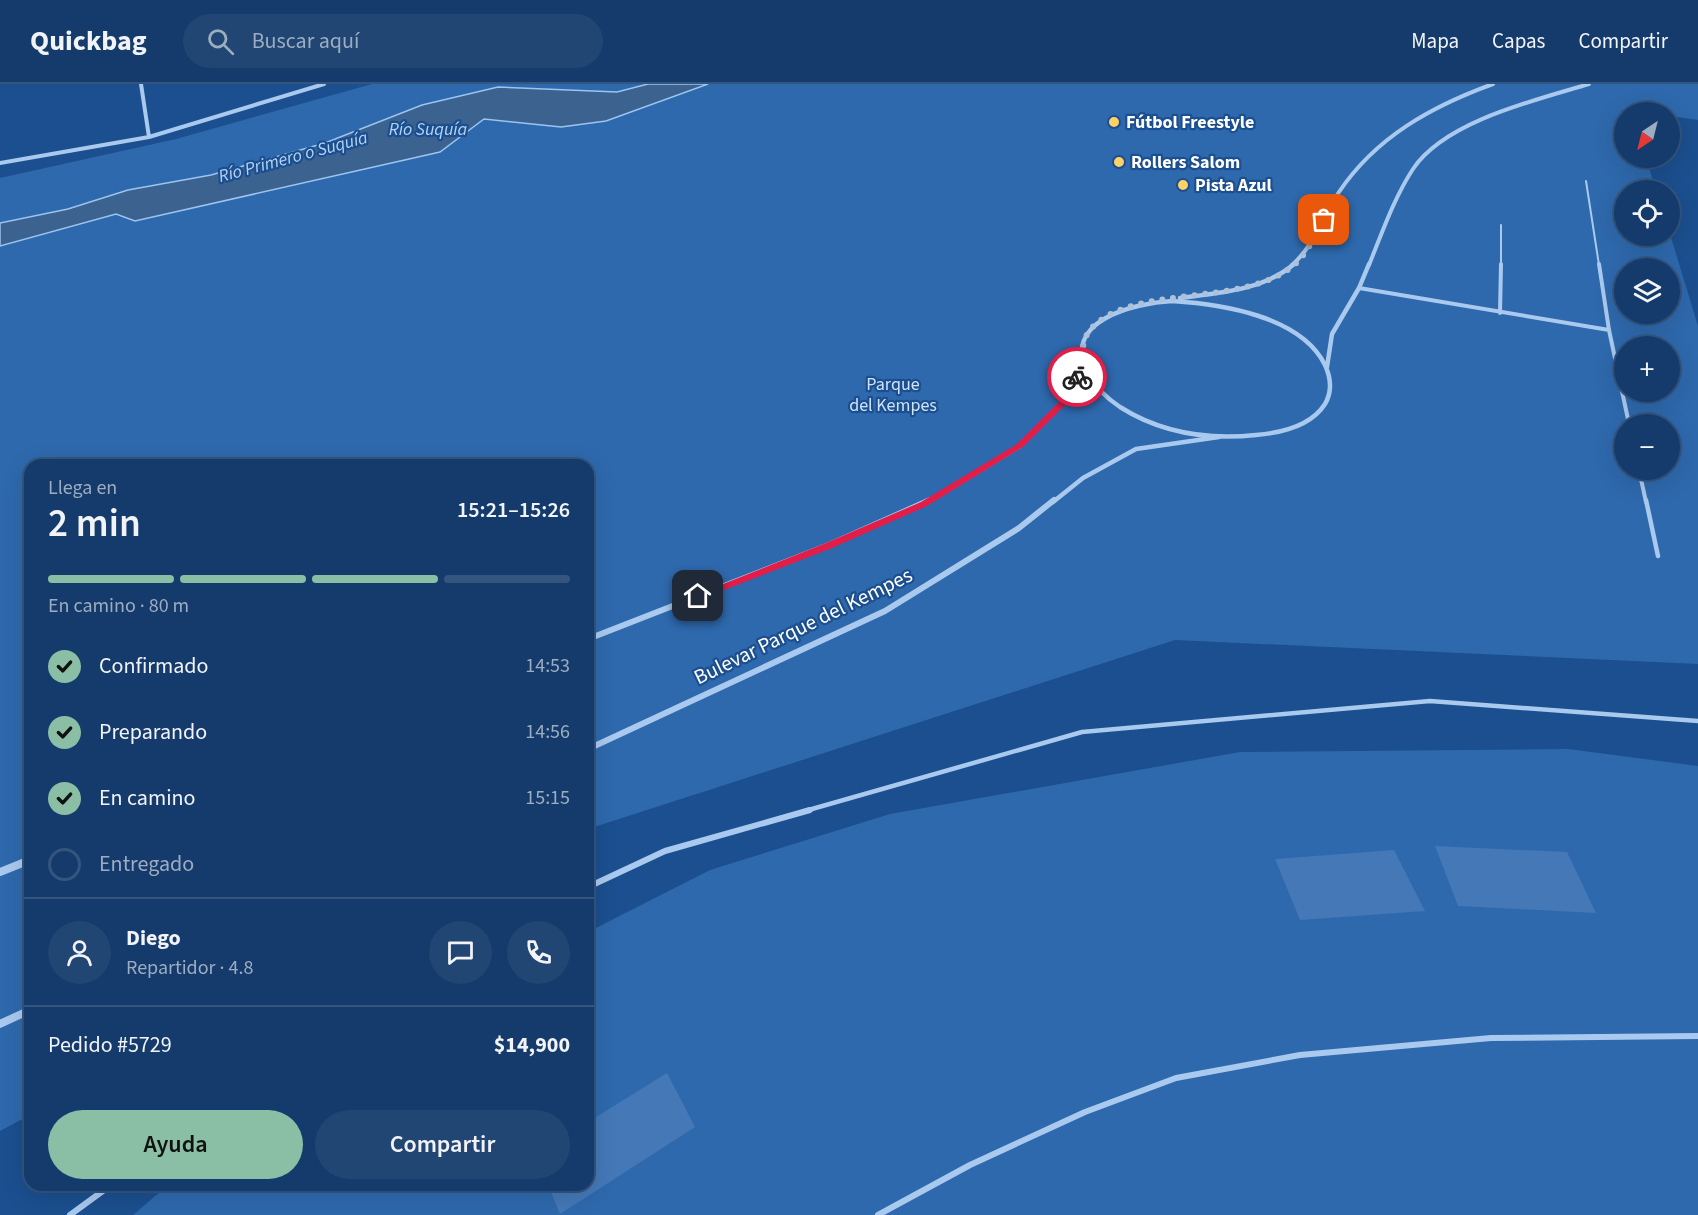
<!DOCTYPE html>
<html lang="es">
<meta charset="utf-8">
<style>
:root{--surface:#143b6b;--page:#214673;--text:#f1f3f6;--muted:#9dadc1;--line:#33557e;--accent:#8abfa5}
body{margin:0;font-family:"Source Sans 3",sans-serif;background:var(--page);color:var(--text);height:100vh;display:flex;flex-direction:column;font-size:22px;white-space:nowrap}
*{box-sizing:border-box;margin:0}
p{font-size:20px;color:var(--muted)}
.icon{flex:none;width:33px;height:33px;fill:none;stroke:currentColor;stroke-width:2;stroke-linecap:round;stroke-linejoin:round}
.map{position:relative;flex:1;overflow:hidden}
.drawer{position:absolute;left:24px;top:375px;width:570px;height:732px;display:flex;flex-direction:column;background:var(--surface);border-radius:18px;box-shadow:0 6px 24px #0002,0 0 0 2px var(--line)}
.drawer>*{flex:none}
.needle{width:39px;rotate:215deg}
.buttons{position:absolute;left:1614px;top:18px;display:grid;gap:12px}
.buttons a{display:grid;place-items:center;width:66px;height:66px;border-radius:50%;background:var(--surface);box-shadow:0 6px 24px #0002,0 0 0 2px var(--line);font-size:30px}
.pin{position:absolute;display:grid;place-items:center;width:51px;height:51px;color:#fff;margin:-26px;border-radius:12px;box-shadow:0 3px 9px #0006}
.courier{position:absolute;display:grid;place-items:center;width:60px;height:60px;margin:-30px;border:4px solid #e11d48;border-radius:50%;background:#fff;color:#222;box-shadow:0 2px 8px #0007}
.head em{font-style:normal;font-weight:600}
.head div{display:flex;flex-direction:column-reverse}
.head{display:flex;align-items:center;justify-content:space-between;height:102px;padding:0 24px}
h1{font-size:39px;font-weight:600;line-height:45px}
.bar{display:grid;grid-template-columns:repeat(4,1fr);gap:9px 6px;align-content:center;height:72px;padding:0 24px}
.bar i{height:8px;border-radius:4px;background:var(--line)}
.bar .current{background:var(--accent)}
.bar p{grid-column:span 4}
.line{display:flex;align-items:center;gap:15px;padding:0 24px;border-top:2px solid var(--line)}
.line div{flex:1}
.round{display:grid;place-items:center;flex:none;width:63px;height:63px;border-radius:32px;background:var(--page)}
ol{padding:0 24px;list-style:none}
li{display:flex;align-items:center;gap:18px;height:66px}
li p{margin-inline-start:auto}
li .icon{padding:6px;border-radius:50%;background:var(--accent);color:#111;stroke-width:4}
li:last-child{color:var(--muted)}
li i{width:33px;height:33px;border:3px solid var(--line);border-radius:50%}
.cta{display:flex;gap:12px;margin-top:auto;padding:12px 24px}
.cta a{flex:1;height:69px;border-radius:36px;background:var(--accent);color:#111;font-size:24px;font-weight:600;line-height:69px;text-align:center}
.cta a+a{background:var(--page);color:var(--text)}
header{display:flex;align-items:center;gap:36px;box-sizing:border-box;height:84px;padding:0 30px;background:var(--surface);border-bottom:2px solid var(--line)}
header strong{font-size:28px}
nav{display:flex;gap:33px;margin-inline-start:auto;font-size:21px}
.search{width:420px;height:54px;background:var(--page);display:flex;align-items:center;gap:15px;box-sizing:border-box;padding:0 21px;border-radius:33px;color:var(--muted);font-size:22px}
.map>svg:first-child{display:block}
.green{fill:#2e69ad;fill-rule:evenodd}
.water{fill:#3c6290;stroke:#9cc4f0;stroke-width:1.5}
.building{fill:#4478b7}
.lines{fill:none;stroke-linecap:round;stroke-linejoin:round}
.service-far3{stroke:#a9c9ee;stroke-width:2}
.service-far2{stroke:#a9c9ee;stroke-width:4}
.service-far1{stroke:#a9c9ee;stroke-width:4.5}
.service{stroke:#a9c9ee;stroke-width:6}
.minor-far3{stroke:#a9c9ee;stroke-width:4}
.minor-far2{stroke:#a9c9ee;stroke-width:4.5}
.minor-far1{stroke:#a9c9ee;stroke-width:6}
.minor{stroke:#a9c9ee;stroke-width:8}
.route{fill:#e11d48}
.done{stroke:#afc1d8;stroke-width:6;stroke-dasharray:0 10.8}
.poi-dot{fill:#ffd166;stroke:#1b4f8f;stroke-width:2}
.labels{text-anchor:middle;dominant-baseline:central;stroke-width:4.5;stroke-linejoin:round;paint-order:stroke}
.far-poi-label{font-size:18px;font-weight:bold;fill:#fff;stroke:#1b4f8f;text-anchor:start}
.far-water-label{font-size:18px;font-style:italic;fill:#b5d3f5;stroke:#1b4f8f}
.far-park-label{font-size:18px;fill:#cfe3fa;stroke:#1b4f8f}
.street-label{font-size:21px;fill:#fff;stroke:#1b4f8f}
</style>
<header>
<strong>Quickbag</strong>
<div class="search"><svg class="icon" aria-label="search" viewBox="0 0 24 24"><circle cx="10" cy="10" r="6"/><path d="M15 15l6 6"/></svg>Buscar aquí</div>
<nav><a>Mapa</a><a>Capas</a><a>Compartir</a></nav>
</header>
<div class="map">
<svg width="1698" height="1131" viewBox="0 0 1698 1131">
<rect width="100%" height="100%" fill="#1b4f8f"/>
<path class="green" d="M372 0H648L617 8 498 3 422 21 325 59 211 91 128 106 68 125 0 139V94L176 55Z
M708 0H1698V36L1670 32V28H1624V74H1646L1656 106H1624V152L1670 150 1698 242V580L1175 556 588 745V381H30V1031L0 1047V162L116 130 135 137 440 68 484 35 561 43 606 37ZM1624 184H1670V230H1624ZM1624 262H1670V308H1624ZM1624 340H1670V386H1624Z
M1568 665 1698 682V1131H133L168 1101H588V848L710 786 890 730 1240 668Z"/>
<path class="water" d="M648 0H708L606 37 561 43 484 35 440 68 135 137 116 130 0 162V139L68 125 128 106 211 91 325 59 422 21 498 3 617 8Z"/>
<path class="building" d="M1435 762 1567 768 1596 829 1458 822Z
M1394 766 1425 827 1300 836 1275 775Z
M667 989 695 1043 560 1130 548 1101H588V1038Z"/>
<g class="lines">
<path class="service-far3" d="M1586 97 1599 181
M1501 181V141"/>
<path class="service-far2" d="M1599 180 1609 246 1629 340
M1359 204 1609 246
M1500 229 1501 180
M1639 386 1646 418"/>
<path class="service-far1" d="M1646 416 1658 472
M805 727 1082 648 1430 617 1698 637"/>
<path class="service" d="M588 803 665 767 810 726
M70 1131 111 1101
M878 1131 970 1081 1085 1028 1176 994 1300 971 1491 954 1698 952"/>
<path class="minor-far3" d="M141 0 149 53
M0 79 149 53 324 0
M1292 181C1314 162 1323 132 1339 108 1376 53 1432 22 1493 0
M1369 181C1382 149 1394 114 1413 85 1445 37 1536 16 1589 0"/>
<path class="minor-far2" d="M1180 214C1219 209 1264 206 1294 180
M1172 217C1221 220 1301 232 1325 281 1331 294 1332 308 1325 320 1311 342 1280 349 1256 351 1209 356 1161 349 1120 323 1108 315 1096 304 1089 291 1058 237 1135 219 1172 217Z
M1327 283 1332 250 1359 204 1369 180
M928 418 1020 362 1063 319 1083 282
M1053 418 1083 394 1136 365 1219 353"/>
<path class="minor-far1" d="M588 555 829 461 930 416
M588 665 885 527 1019 444 1054 416"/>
<path class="minor" d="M0 788 30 776
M0 940 30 926"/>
</g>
<path class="route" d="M1077 290 1081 293 1065 321 1023 363 927 422 832 464 701 515H694L693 512 826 459 921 418 1017 360 1059 318 1073 293Z"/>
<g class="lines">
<path class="done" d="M1077 293C1086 277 1078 261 1090 246 1130 199 1241 224 1293 182 1307 170 1315 152 1324 136"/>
</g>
<g class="poi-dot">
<circle cx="1114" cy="38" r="6"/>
<circle cx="1119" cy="78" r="6"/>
<circle cx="1183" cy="101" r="6"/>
</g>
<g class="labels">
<g class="far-poi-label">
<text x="1126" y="38">Fútbol Freestyle</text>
<text x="1131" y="78">Rollers Salom</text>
<text x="1195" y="101">Pista Azul</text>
</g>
<g class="far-water-label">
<text x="428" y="45">Río Suquía</text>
<text transform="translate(293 73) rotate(-15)">Río Primero o Suquía</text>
</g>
<g class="far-park-label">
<text x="893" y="300">Parque<tspan x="893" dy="21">del Kempes</tspan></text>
</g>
<g class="street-label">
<text transform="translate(803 542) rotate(-26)">Bulevar Parque del Kempes</text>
</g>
</g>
</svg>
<div class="buttons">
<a><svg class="needle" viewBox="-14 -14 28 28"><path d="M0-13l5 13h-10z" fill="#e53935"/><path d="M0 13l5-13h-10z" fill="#9dadc1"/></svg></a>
<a><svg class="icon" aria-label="locate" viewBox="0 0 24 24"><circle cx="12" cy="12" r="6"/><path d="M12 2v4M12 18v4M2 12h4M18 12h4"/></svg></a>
<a><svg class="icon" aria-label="layers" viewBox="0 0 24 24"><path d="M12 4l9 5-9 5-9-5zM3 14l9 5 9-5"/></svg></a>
<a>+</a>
<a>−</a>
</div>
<div class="pin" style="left:1324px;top:136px;background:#ea580c"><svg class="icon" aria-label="bag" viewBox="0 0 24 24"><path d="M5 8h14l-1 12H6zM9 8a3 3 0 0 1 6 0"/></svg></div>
<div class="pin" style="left:698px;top:512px;background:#1f2937"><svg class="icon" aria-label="home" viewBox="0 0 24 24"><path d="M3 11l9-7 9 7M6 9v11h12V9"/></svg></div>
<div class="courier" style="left:1077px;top:293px"><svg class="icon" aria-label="bike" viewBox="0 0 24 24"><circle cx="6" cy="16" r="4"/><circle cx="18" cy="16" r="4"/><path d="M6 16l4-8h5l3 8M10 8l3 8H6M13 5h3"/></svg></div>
<section class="drawer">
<div class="head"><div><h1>2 min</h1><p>Llega en</p></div><em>15:21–15:26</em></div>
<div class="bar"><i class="current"></i><i class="current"></i><i class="current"></i><i></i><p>En camino · 80 m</p></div>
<ol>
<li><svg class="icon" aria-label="check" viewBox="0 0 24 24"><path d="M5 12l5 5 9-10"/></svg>Confirmado<p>14:53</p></li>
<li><svg class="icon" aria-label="check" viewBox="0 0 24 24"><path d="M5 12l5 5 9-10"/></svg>Preparando<p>14:56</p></li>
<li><svg class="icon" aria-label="check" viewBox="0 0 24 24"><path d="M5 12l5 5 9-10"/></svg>En camino<p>15:15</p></li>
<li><i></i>Entregado</li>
</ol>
<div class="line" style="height:108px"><a class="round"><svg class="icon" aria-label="person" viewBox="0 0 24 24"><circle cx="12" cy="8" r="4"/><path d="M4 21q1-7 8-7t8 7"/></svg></a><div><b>Diego</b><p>Repartidor · 4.8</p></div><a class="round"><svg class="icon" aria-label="chat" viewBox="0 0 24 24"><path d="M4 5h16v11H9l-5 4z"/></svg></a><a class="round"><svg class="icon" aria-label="phone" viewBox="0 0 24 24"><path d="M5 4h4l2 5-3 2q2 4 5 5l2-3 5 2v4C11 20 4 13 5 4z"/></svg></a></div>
<div class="line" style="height:78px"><div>Pedido #5729</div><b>$14,900</b></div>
<div class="cta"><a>Ayuda</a><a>Compartir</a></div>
</section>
</div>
